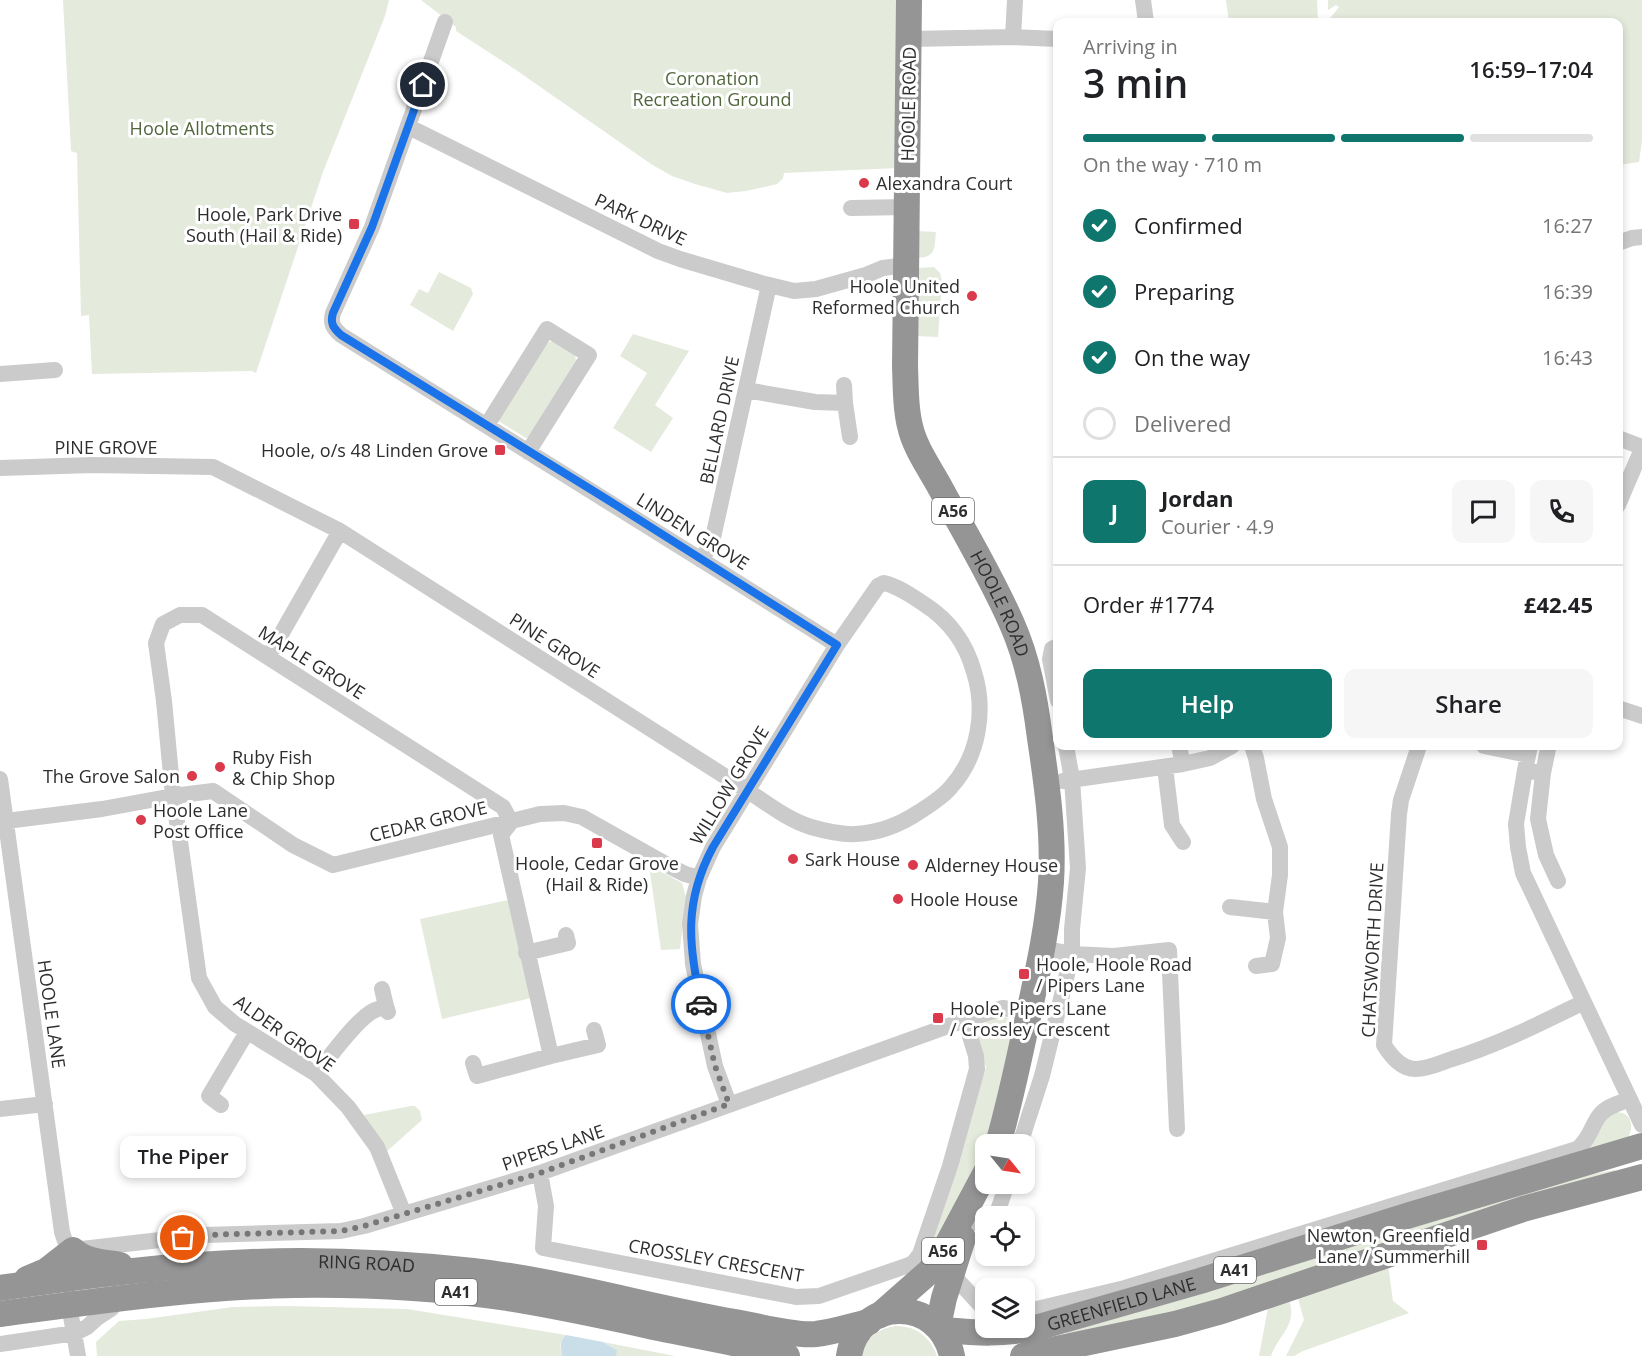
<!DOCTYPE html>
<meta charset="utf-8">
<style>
:root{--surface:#fff;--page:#f6f6f6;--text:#202124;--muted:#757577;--line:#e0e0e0;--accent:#0f766e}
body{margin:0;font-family:"Open Sans",sans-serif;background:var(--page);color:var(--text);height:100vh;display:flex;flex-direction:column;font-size:22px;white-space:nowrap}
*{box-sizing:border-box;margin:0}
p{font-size:20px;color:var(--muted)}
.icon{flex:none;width:33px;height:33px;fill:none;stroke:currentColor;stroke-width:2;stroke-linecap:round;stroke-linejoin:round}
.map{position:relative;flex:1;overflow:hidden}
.side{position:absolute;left:1053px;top:18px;width:570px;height:732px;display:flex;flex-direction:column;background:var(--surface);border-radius:12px;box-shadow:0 3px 9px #0003}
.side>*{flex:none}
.needle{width:39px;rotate:120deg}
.fabs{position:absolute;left:975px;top:1134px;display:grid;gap:12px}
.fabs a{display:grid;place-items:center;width:60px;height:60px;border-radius:12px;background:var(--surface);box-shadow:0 3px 9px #0003;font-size:30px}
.pin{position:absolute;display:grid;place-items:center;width:51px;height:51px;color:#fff;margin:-26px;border:3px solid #fff;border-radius:50%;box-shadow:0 2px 6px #0007}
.courier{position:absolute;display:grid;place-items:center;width:60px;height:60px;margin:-30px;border:4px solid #1a73e8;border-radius:50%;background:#fff;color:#222;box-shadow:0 2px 8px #0007}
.bubble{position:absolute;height:42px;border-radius:12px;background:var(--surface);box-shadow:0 3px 9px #0003;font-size:20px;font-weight:600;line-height:42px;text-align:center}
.head em{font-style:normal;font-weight:600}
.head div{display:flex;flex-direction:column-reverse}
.head{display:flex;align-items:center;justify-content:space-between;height:102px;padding:0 30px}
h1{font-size:39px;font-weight:600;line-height:45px}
.bar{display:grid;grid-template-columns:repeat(4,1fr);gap:9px 6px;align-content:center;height:72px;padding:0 30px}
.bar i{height:8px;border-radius:4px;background:var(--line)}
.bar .current{background:var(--accent)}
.bar p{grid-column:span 4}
.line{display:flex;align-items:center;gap:15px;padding:0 30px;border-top:2px solid var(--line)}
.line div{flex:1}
.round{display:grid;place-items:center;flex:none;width:63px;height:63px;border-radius:12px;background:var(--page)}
ol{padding:0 30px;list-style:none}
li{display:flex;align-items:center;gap:18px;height:66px}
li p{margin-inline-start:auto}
li .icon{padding:6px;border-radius:50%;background:var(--accent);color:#fff;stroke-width:4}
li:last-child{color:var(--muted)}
li i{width:33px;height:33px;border:3px solid var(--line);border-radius:50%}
.cta{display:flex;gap:12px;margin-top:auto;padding:12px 30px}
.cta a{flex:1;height:69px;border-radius:12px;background:var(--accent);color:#fff;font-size:24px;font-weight:600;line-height:69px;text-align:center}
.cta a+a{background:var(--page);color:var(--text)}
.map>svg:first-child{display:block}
.green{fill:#e4eadc}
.water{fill:#c9dee9}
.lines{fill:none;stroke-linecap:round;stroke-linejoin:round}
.minor{stroke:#cbcbcb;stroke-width:16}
.highway{stroke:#959595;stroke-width:26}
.done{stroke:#777;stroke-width:6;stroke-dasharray:0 10.8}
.route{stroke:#1a73e8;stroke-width:8}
.poi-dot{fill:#db3a4d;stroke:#fff;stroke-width:2}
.labels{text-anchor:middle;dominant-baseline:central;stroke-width:6;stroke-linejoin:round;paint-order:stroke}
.shield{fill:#fff;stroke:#6d6d6d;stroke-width:1.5}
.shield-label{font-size:16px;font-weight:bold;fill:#2e2e2e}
.park-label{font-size:18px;fill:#53673e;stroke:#fff}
.street-label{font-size:18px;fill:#2e2e2e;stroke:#fff}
.poi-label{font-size:18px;fill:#2e2e2e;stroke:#fff;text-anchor:start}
</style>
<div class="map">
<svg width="1642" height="1356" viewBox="0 0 1642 1356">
<rect width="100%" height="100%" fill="#fff"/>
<path class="green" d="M63 0H389L385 16 323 172 256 373 252 371 92 374 89 315 81 316 77 153 71 151Z
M421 0H916L899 168 784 173 783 178 777 184 746 191 727 193 695 184 672 176 651 164 516 70 456 31V27Z
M1226 0H1317L1318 22H1229Z
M1328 0H1642V141L1639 162 1619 165 1618 22H1327L1339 7 1336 5 1328 10Z
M917 231 936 232C934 248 937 257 917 258Z
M934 267 940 273 942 281 938 337 915 336 917 268Z
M439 272 471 288 473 294 453 331 410 305 419 289 428 293Z
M633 334 689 351 655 405 673 418 651 452 613 428 647 373 620 356Z
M553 341 575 355 576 361 529 437 526 438 500 422 499 420 544 346 549 342Z
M649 865 682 883 686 897 680 949 661 950Z
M508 900 531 998 442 1019 420 919Z
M995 1016C1005 1016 1011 1017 1015 1026L988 1144H986L984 1157 963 1204 943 1238 928 1249 986 1067C975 1039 965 1033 995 1016Z
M411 1106H415L420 1111 422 1120 386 1152 364 1115Z
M1617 1112C1632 1113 1634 1126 1628 1138L1584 1154 1602 1121Z
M1615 1170 1616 1175 1215 1302 1069 1337 1063 1325 1551 1182Z
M1388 1265 1393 1301 1409 1313 1303 1351 1294 1356H1286L1304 1320 1297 1295Z
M1288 1297C1299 1325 1279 1333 1271 1356H1259L1269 1303Z
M287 1306 407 1309 566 1335C559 1341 560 1347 562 1356H97L96 1342 119 1321 146 1319 233 1307Z
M896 1326C917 1326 930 1337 937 1356H861C866 1338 878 1328 896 1326Z
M603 1342 675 1356H616V1349Z"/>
<path class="water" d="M566 1335 603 1342 617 1350 616 1356H562C561 1347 559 1341 566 1335Z"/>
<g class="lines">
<path class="minor" d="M1143 0 1146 22
M445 22 372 227 333 313C330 323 333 328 341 335 506 438 672 541 837 645
M1013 37 1015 0
M908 39 1013 37 1058 39
M409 127 658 251 680 259 761 283 794 291 816 289 866 275 883 268 906 265
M851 208 907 207
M1618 243 1632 238 1642 237
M0 374 55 370
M746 390 815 402 845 403 844 385
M845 403 850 437
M487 425 547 329 589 355 528 452
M1618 438 1642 447
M0 468 93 465 213 467 340 531 748 791C768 804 788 820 811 827 825 831 841 835 856 834 878 833 901 824 919 812 930 805 943 797 951 787 979 756 986 710 974 672 966 643 949 620 924 604 912 596 898 586 884 583L878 586 837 645 713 847 699 878 694 896 690 924 693 964 715 1066 729 1104
M1618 505 1642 449
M701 560 712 542 769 285
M1058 646 1052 649 1050 659 1058 701
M268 657 340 531
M1618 708 1642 716
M1252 746 1256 758 1264 799 1280 847V875L1275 912 1278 938 1272 964 1256 966
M1419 746 1401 800 1399 814 1384 1045C1391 1056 1401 1069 1416 1069 1428 1069 1440 1063 1452 1059 1498 1045 1541 1023 1584 1002
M1484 746 1528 755
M1530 746 1525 770 1516 824 1518 847 1523 873 1642 1125
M1183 764 1210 758 1232 746
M1165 767 1172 825 1183 842
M1525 770 1543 773 1538 819 1546 855 1558 881
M1543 773 1548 749
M0 779 62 1232 65 1241 73 1250 204 1235 341 1231 364 1226 540 1173 965 1020 1003 1008 1029 1012
M1063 781 1183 764 1179 746
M6 821 102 809 173 796 213 791 293 845 333 865 540 814 564 813 582 817 671 867 685 874 699 878
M1230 907 1275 912
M1042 948 1072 954 1114 956 1169 950 1177 1129
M526 953 568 943 566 935
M382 989 386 1006
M551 1056 598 1045 594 1030
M316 1074C329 1058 356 1020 373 1011 377 1009 382 1008 386 1006L388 1012
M221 1105 209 1096 247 1032
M0 1109 45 1104
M1020 1144 1042 1076 1072 954V929L1078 868 1072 779 1066 746
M540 1173 546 1206 543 1248 796 1297 819 1296 909 1265 914 1262 920 1254 950 1166 977 1069 976 1056 965 1020
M404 1214 377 1147 348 1107 316 1074 235 1024 215 1007 199 978 180 841 173 796 164 701 156 643 163 624 180 615H202L503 807 511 822 501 835 551 1056 477 1076 473 1063
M996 1216 1007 1184
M969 1222 986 1225
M951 1273 986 1311
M70 1297 69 1305 78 1356
M1024 1312 1125 1288 1577 1149C1589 1140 1591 1127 1599 1116 1606 1106 1620 1103 1630 1099
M0 1344 75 1333 87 1327 97 1318 112 1308 118 1298"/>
<g class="highway">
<path id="s1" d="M909 0 905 367C906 387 905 407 910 426 915 449 931 470 942 491 966 535 992 578 1012 624 1028 660 1035 699 1040 738 1047 785 1054 834 1051 882 1048 925 1039 966 1030 1008 1020 1054 1011 1099 998 1144"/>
<path d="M27 1279 46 1271 73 1250C86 1262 103 1262 120 1265"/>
<path id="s2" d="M0 1288C84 1276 168 1265 252 1262 326 1259 400 1263 473 1271 562 1281 648 1307 735 1322 759 1326 793 1336 816 1334 834 1332 851 1326 869 1322"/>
<path d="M0 1314C98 1301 195 1287 294 1285 364 1284 437 1288 507 1298 558 1306 608 1317 659 1328 702 1337 745 1344 787 1356"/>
<path d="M880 1315 930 1271 946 1247 986 1172"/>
<path d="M938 1326 944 1298 963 1238"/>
<path id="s3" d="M941 1330C978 1333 1002 1335 1039 1327L1200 1281 1410 1215 1642 1146"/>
<path d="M849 1356C858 1297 939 1295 952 1356"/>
<path d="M1023 1356 1175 1324 1222 1311 1523 1209 1642 1177"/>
</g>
</g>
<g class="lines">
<path class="done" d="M183 1238 204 1235 341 1231 364 1226 540 1173 729 1104 715 1066 701 1004"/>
<path class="route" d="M423 85 372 227 333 313C330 323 333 328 341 335L608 500 837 645 713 847C683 903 689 944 701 1004"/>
</g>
<g class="poi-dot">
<circle cx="864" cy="183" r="6"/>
<rect x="348" y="218" width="12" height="12" rx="3"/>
<circle cx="972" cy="296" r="6"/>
<rect x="494" y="444" width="12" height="12" rx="3"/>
<circle cx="220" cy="767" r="6"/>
<circle cx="192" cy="776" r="6"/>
<circle cx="141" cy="820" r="6"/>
<rect x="591" y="837" width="12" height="12" rx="3"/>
<circle cx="793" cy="859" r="6"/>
<circle cx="913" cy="865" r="6"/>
<circle cx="898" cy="899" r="6"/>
<rect x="1018" y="968" width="12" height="12" rx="3"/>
<rect x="932" y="1012" width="12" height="12" rx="3"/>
<rect x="1476" y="1239" width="12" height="12" rx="3"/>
</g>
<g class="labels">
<g class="shield">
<rect x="932" y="498" width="42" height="26" rx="4.5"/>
<rect x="922" y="1238" width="42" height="26" rx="4.5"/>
<rect x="1214" y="1257" width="42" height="26" rx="4.5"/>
<rect x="435" y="1279" width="42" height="26" rx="4.5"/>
</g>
<g class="shield-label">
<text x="953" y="511">A56</text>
<text x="943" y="1251">A56</text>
<text x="1235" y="1270">A41</text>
<text x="456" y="1292">A41</text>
</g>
<g class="park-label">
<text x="712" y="78">Coronation<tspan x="712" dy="21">Recreation Ground</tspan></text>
<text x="202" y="128">Hoole Allotments</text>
</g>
<g class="street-label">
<text transform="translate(908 104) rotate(-89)">HOOLE ROAD</text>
<text transform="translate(641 219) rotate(25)">PARK DRIVE</text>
<text transform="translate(719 420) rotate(-78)">BELLARD DRIVE</text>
<text x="106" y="447">PINE GROVE</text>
<text transform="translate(693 531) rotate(32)">LINDEN GROVE</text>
<text stroke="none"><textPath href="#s1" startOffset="626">HOOLE ROAD</textPath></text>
<text transform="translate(555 645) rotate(33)">PINE GROVE</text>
<text transform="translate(312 662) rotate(32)">MAPLE GROVE</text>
<text transform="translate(729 785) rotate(-59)">WILLOW GROVE</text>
<text transform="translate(428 821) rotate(-14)">CEDAR GROVE</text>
<text transform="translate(1372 950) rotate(-87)">CHATSWORTH DRIVE</text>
<text transform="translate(52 1014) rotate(82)">HOOLE LANE</text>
<text transform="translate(285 1033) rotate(35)">ALDER GROVE</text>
<text transform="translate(553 1147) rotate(-19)">PIPERS LANE</text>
<text transform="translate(716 1260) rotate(10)">CROSSLEY CRESCENT</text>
<text stroke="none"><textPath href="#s2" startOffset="368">RING ROAD</textPath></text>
<text stroke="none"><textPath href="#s3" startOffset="184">GREENFIELD LANE</textPath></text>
</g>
<g class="poi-label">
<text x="876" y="183">Alexandra Court</text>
<text x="342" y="214" text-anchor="end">Hoole, Park Drive<tspan x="342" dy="21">South (Hail &amp; Ride)</tspan></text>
<text x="960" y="286" text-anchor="end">Hoole United<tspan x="960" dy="21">Reformed Church</tspan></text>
<text x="488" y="450" text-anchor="end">Hoole, o/s 48 Linden Grove</text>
<text x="232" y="757">Ruby Fish<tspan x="232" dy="21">&amp; Chip Shop</tspan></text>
<text x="180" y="776" text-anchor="end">The Grove Salon</text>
<text x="153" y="810">Hoole Lane<tspan x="153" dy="21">Post Office</tspan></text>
<text x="805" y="859">Sark House</text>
<text x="597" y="863" text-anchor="middle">Hoole, Cedar Grove<tspan x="597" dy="21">(Hail &amp; Ride)</tspan></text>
<text x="925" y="865">Alderney House</text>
<text x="910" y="899">Hoole House</text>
<text x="1036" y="964">Hoole, Hoole Road<tspan x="1036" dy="21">/ Pipers Lane</tspan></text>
<text x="950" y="1008">Hoole, Pipers Lane<tspan x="950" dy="21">/ Crossley Crescent</tspan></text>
<text x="1470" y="1235" text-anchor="end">Newton, Greenfield<tspan x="1470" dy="21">Lane / Summerhill</tspan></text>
</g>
</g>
</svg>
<div class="fabs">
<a><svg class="needle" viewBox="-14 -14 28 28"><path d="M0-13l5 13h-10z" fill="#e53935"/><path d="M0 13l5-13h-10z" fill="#757577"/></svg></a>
<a><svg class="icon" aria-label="locate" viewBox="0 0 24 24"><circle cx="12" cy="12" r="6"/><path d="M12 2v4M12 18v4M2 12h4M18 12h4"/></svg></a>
<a><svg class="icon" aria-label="layers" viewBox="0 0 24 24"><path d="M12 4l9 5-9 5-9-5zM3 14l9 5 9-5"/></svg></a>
</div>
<div class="pin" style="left:183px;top:1238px;background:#ea580c"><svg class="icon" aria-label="bag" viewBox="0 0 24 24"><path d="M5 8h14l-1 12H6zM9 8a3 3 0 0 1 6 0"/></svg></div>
<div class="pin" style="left:423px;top:85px;background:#1f2937"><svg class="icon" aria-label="home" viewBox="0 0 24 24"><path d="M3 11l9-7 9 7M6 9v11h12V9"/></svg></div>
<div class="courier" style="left:701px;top:1004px"><svg class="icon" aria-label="car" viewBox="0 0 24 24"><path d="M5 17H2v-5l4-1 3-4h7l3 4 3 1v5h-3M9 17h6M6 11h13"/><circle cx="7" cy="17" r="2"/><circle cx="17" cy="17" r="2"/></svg></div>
<div class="bubble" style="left:120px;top:1136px;width:126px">The Piper</div>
<section class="side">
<div class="head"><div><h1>3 min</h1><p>Arriving in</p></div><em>16:59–17:04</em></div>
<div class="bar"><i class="current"></i><i class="current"></i><i class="current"></i><i></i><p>On the way · 710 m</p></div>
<ol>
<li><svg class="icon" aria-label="check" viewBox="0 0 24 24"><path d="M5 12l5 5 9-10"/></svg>Confirmed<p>16:27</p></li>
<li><svg class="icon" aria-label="check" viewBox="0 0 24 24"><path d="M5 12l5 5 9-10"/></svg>Preparing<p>16:39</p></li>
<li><svg class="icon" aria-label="check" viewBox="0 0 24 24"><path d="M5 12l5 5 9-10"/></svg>On the way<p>16:43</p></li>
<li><i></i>Delivered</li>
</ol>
<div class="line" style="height:108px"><b class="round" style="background:var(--accent);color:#fff">J</b><div><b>Jordan</b><p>Courier · 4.9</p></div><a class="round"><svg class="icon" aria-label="chat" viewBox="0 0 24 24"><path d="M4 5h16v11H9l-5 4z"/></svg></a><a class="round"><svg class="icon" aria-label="phone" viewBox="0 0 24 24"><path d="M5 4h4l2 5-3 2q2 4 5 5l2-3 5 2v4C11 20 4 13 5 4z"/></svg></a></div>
<div class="line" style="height:78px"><div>Order #1774</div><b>£42.45</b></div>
<div class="cta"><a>Help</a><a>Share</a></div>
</section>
</div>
